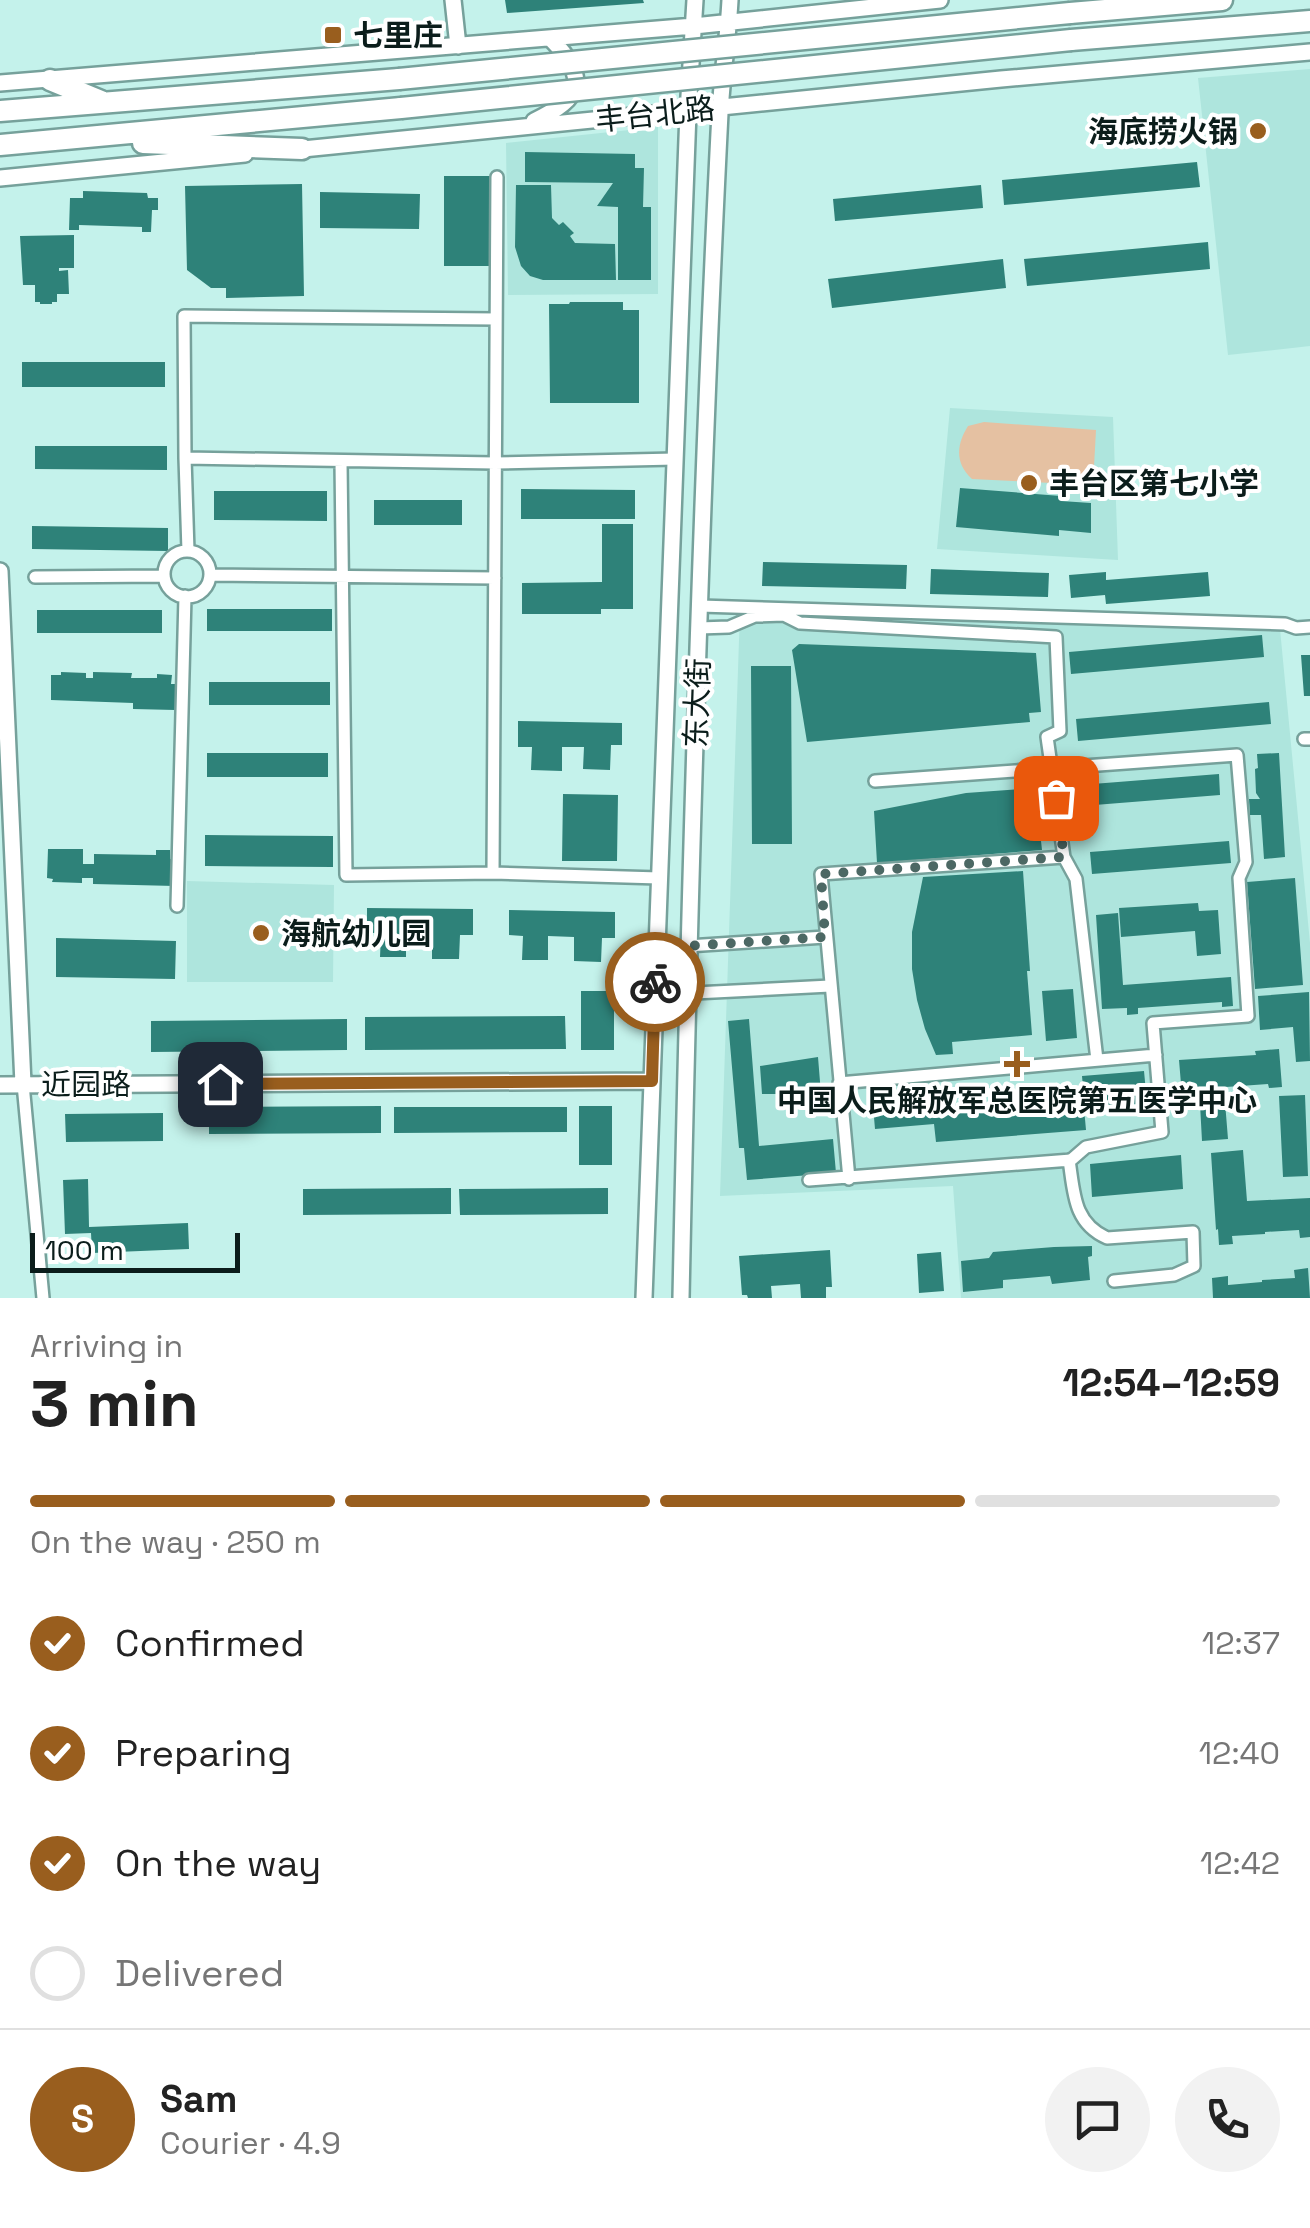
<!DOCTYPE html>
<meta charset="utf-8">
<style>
:root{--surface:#fff;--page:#f2f2f2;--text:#222;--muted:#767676;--line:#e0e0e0;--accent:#995e1e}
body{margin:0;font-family:"Space Grotesk","Noto Sans SC",sans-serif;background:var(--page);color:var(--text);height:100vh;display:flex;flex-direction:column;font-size:38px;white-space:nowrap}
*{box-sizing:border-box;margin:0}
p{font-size:32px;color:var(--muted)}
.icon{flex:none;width:55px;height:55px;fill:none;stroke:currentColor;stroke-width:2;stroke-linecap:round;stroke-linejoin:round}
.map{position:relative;height:1298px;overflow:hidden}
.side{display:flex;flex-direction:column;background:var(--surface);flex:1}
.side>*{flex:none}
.scale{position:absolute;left:30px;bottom:25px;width:210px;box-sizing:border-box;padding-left:10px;border:5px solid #0b1d1b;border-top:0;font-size:28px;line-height:35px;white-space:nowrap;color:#0b1d1b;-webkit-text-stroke:8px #fff;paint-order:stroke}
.pin{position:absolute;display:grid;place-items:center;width:85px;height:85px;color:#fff;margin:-42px;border-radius:20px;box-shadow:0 5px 15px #0006}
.courier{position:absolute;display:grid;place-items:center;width:100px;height:100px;margin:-50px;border:8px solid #995e1e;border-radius:50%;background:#fff;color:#222;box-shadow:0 2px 12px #0007}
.head em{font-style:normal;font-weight:800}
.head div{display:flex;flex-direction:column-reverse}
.head{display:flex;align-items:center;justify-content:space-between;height:170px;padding:0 30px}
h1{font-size:65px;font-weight:800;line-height:75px}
.bar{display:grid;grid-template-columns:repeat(4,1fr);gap:15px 10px;align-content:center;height:120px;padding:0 30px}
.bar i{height:12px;border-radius:8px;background:var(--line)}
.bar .on{background:var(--accent)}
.bar p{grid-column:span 4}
.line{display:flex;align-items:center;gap:25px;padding:0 30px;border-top:2px solid var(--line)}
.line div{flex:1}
.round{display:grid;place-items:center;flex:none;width:105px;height:105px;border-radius:52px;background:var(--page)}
ol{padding:0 30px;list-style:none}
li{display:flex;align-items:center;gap:30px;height:110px}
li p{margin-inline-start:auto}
li .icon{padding:10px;border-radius:50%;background:var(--accent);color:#fff;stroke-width:4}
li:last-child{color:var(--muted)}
li i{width:55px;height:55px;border:5px solid var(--line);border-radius:50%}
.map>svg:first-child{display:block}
.built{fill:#aee5dd}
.green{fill:#e5c1a2}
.building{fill:#2e8279}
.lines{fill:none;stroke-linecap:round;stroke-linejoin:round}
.street-casing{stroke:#76a19b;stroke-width:16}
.secondary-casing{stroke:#76a19b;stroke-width:20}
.highway-casing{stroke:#76a19b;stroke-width:25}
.street{stroke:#fff;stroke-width:11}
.secondary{stroke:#fff;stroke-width:15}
.highway{stroke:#fff;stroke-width:20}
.highway-bridge-casing{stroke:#76a19b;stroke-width:25;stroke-linecap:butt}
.highway-bridge{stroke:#fff;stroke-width:20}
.done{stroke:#4c6864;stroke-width:10;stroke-dasharray:0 18}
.route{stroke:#995e1e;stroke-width:12}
.poi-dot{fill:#995e1e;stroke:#fff;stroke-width:4}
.labels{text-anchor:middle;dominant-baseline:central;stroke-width:8;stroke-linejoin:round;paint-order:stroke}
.poi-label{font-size:30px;font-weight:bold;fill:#0b1d1b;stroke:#fff;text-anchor:start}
.street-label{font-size:30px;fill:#0b1d1b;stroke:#fff}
</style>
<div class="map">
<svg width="1310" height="1298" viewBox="0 0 1310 1298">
<rect width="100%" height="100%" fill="#c4f2eb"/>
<path class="built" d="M1310 69V346L1228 355 1198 78Z
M658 127V294L508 295 506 143Z
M950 408 1113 417 1118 560 937 549Z
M740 611 1280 629 1310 943V1298H961L953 1186 720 1196Z
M187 881 334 885 333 982H187Z"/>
<path class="green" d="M984 422 1096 430 1093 485 972 479C955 464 956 445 968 426Z"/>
<path class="building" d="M505 0H643L644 3 507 13Z
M525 152 635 154V168H644L643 207H651V280H618V207L597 206 613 183 525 182Z
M1197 162 1200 187 1004 205 1002 180Z
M444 176H491L490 266H444Z
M302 184 304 296 226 298V288H211L187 270 185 186Z
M516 185H551L552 218 559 225 563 222 574 233 570 236 575 243 615 244 616 280H543L530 276 521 266 515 247Z
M981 185 983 208 835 221 833 199Z
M83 191 147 193 148 198H158V210H152L151 232H142V227L79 225V230H69L70 198H83Z
M320 192 420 194 419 229 320 228Z
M74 235V268H59V271L68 270 69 294H57V302H52V304H40V302H35V285H23L20 236Z
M1208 242 1210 269 1027 286 1024 259Z
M1003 259 1006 288 832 308 828 279Z
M570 302H623V310H639V403H550L549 304H569Z
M22 362H165V387H22Z
M35 446H167V470L35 469Z
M960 488 1061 496V501L1091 503V533L1059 530V536L956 527Z
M521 489 635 490V519H521Z
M214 491H327V521L214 520Z
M374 500H462V525H374Z
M602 524H633V609H601V614H522V583L602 582Z
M32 526 168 528V551L32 549Z
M763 562 907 565 906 589 762 586Z
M931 569 1049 573 1048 597 930 594Z
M1106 572V580L1208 572 1210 596 1106 604 1105 595 1071 598 1069 575Z
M207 609H332V631H207Z
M37 610H162V633H37Z
M1262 635 1264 657 1071 674 1069 652Z
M799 644 1036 653 1041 712 1029 713 1030 722 807 742 792 650Z
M1301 655H1310V696H1304Z
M751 666H791L792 844H752Z
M61 672 86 673V678H93V672L132 673 131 678H157V674L172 675 171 684H176L175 710 133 709V703L51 700V675H61Z
M209 682H330V705H209Z
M1269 702 1271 724 1078 741 1076 719Z
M518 721 622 723V745H611L610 770 583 769 584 747H562V771L531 770 532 747H518Z
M207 753H328V777H207Z
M1279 753 1285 857 1264 859 1261 815H1250L1249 799H1260L1256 793 1255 769 1258 768 1257 754Z
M1219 774 1220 795 1082 806 1080 785Z
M1020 789 1021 796 1036 795 1042 850 877 863 874 811 966 793Z
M563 794 618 795 617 861H562Z
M205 835 333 836V867L205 866Z
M1229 841 1231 863 1092 874 1090 852Z
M48 849H83V864H94V854L156 855V850H170V859L175 860V886L93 884V878H82V883L52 882 53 879 47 878Z
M1023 871 1030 971H1027L1032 1035 952 1042 953 1054 936 1055 925 1029 917 1000 912 969V932L923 877Z
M1295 878 1303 985 1255 989 1247 882Z
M1198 903 1199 911 1218 910 1221 954 1197 956 1195 931 1121 937 1119 908Z
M367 908 473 909V935H460L459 959H432V934H406V957H380L381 933H367Z
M509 910 615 912V938H602L601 962 574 961V937L548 936V960H522L523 936 509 935Z
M1118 913 1123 985 1231 977 1233 1006 1222 1007V1002L1138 1008V1014L1127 1015V1008L1102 1009 1096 915Z
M56 938 176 941 175 979 56 977Z
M1073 989 1077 1038 1046 1041 1042 991Z
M581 991H614V1050H581Z
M1309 992 1310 1061 1296 1062 1293 1027 1260 1030 1258 996Z
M565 1016 566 1049 365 1050V1017Z
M347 1019V1050L151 1052V1021Z
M749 1019 759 1146 833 1139 836 1173 747 1180 744 1148H739L728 1021Z
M1279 1049 1282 1087 1269 1088 1268 1084 1198 1089V1094L1182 1096 1179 1060 1256 1055 1255 1051Z
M818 1057 821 1094H762L760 1066Z
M1144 1071 1147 1103 1084 1108 1086 1130 936 1142 934 1124 875 1129 872 1094 937 1089 939 1110 997 1105 996 1097 1032 1094V1102L1084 1098 1082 1076Z
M1305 1095 1308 1176 1283 1177 1279 1096Z
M1225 1102 1228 1139 1202 1141 1200 1104Z
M381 1106V1133L209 1134V1107Z
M579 1106H612V1165H579Z
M394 1107H567V1132L394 1133Z
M163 1113V1141L66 1142 65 1114Z
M1243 1150 1247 1201 1310 1198V1237L1300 1238 1299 1230 1265 1232V1234L1232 1236 1233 1244 1219 1245 1218 1229 1216 1230 1211 1153Z
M1181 1155 1183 1189 1092 1197 1090 1164Z
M88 1179 89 1227 188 1223 189 1249 92 1253 91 1233 65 1234 63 1180Z
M451 1188V1214L303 1215V1189Z
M608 1188V1214L460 1215 459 1189Z
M1092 1246V1256L1088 1257 1090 1280 1052 1284 1050 1276 1003 1280V1288L963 1292 961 1261 989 1258 993 1252 1054 1247Z
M830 1250 832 1287H826V1298H801L800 1284 771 1286 772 1298H748L747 1295H742L739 1256Z
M941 1252 944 1291 919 1293 917 1254Z
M1308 1268 1310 1298H1213L1212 1278 1228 1276V1285L1262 1282V1280L1295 1278 1294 1270Z"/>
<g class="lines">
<defs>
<path id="street" d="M496 319 184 316 185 458 495 463 675 459
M185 458 188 551
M341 462 346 875 493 873 659 878
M164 574a23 23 0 1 1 46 0a23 23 0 1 1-46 0Z
M210 575 495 578
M35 577 164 576
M700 606 1285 624 1296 628 1310 627
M699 628 729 627 755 616 784 615 800 623 1056 637 1060 731 1047 737 1064 857 821 874 849 1179
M1304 739H1310
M1064 857 1076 879 1097 1060
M493 873 497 177
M177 906 185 596
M657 948 825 937
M655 995 830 986
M839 1083 1156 1055
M23 1084 43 1298
M1069 1160C1074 1192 1073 1223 1107 1238L1193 1232 1194 1266 1174 1275 1114 1281
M809 1180 1071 1160 1086 1147 1162 1132 1153 1023 1248 1016 1239 878 1246 862 1237 755 875 781"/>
<path id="secondary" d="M453 0 458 46
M0 83 694 26 940 0
M534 121C583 98 589 78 551 39
M293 150 1001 79 1310 52
M0 178 245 154
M0 571 23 1084
M0 1085 652 1081
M644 1298 688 112 695 0
M681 1298C689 903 700 508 720 113 722 75 728 38 730 0"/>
<path id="highway" d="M1070 13 1222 0
M1071 40 1310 21
M50 80 101 101
M0 111 399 79
M143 143 302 149
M0 145 401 108"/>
</defs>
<use href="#street" class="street-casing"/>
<use href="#secondary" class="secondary-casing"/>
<use href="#highway" class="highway-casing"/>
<use href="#street" class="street"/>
<use href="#secondary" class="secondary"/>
<use href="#highway" class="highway"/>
<defs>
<path id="highway-bridge" d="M399 79 1070 13
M401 108 1071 40"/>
</defs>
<use href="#highway-bridge" class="highway-bridge-casing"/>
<use href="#highway-bridge" class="highway-bridge"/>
</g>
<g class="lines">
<path class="done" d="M655 982 657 948 825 937 821 874 1064 857 1056 798"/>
<path class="route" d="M220 1084 652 1081 655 982"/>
</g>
<g class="poi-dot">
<rect x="323" y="25" width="20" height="20" rx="5"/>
<circle cx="1258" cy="131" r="10"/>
<circle cx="1029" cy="483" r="10"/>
<circle cx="261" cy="933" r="10"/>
<path d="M1012 1049h10v10h10v10h-10v10h-10v-10h-10v-10h10z"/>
</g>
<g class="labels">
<g class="poi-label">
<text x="353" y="35">七里庄</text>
<text x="1238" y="131" text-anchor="end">海底捞火锅</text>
<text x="1049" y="483">丰台区第七小学</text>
<text x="281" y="933">海航幼儿园</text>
<text x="1017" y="1100" text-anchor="middle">中国人民解放军总医院第五医学中心</text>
</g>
<g class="street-label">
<text transform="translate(655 114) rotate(-6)">丰台北路</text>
<text transform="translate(697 703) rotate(-88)">东大街</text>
<text x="86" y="1084">近园路</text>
</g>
</g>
</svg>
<div class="scale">100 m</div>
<div class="pin" style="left:1056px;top:798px;background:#ea580c"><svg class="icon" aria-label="bag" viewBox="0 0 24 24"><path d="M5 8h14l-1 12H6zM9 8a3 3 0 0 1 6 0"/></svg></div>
<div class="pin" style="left:220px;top:1084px;background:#1f2937"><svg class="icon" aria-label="home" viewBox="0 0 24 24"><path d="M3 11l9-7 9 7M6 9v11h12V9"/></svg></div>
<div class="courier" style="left:655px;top:982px"><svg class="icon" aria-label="bike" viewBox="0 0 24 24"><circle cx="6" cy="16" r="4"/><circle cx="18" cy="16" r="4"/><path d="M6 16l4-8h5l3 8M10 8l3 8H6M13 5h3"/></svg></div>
</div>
<section class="side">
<div class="head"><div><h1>3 min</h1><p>Arriving in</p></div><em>12:54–12:59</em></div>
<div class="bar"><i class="on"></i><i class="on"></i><i class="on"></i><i></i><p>On the way · 250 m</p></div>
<ol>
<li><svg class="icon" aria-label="check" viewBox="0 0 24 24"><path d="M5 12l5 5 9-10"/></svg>Confirmed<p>12:37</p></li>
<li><svg class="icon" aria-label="check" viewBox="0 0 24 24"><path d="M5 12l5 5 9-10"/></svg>Preparing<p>12:40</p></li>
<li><svg class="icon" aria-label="check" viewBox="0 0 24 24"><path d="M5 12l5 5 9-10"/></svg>On the way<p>12:42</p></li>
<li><i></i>Delivered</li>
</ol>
<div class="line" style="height:180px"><b class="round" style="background:var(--accent);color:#fff">S</b><div><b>Sam</b><p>Courier · 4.9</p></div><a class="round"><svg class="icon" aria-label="chat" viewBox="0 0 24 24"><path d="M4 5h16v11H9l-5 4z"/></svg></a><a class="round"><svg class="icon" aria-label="phone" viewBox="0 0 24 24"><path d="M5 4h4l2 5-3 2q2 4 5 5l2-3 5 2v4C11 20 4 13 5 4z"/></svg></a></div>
</section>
